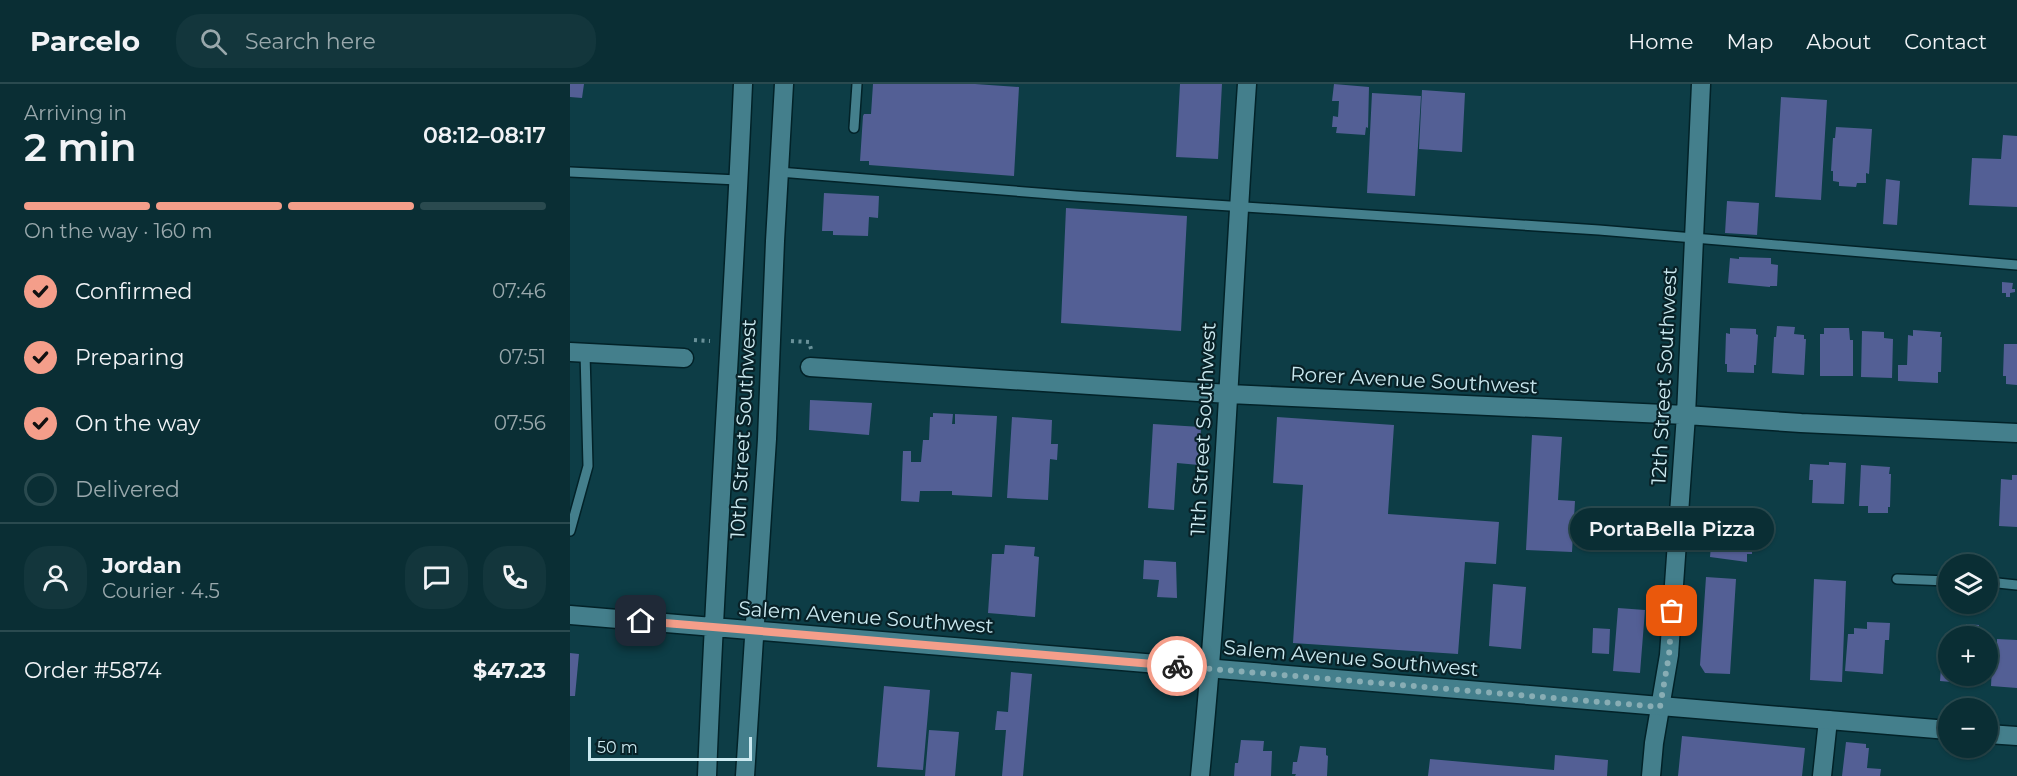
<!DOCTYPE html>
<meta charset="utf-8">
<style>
:root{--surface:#0a2e34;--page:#13363c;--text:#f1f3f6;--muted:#99a8ac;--line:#2a4a4f;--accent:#f49e8a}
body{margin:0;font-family:Montserrat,sans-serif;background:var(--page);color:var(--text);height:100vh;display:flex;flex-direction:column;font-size:22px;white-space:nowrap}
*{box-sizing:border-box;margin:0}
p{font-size:20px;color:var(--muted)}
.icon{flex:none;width:33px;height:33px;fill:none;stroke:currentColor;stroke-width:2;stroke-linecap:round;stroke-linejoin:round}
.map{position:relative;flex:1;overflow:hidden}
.side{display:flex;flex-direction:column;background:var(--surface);width:570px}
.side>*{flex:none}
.buttons{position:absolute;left:1368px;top:470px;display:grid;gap:12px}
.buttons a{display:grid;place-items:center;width:60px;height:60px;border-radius:50%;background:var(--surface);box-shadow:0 2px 4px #0004,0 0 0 2px var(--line);font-size:30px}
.scale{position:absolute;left:18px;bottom:15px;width:164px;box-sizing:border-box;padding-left:6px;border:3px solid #cbe9f0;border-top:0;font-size:16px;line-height:21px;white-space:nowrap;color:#cbe9f0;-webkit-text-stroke:4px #082127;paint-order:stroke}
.pin{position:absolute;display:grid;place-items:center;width:51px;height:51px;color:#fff;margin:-26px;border-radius:12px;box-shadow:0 3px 9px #0006}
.courier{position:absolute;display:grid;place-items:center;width:60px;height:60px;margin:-30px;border:4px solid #f49e8a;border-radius:50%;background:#fff;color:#222;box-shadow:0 2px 8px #0007}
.bubble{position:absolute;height:42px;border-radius:21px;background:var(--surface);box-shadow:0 2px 4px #0004,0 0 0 2px var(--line);font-size:20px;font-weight:600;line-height:42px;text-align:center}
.headline em{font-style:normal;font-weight:600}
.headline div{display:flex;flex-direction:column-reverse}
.headline{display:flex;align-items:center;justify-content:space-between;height:102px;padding:0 24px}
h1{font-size:39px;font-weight:600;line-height:45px}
.bar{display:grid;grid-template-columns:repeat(4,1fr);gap:9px 6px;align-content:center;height:72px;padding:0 24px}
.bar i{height:8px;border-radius:4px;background:var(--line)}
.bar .on{background:var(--accent)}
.bar p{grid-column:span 4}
.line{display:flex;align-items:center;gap:15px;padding:0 24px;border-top:2px solid var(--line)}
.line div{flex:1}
.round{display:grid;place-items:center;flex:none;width:63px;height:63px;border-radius:24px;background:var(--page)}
ol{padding:0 24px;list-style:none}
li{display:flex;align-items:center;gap:18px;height:66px}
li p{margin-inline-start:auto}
li .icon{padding:6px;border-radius:50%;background:var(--accent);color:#111;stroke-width:4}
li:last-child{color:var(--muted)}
li i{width:33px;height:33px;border:3px solid var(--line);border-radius:50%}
header{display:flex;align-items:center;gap:36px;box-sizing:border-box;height:84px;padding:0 30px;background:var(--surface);border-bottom:2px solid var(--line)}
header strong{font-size:28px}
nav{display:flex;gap:33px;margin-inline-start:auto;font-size:21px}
.search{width:420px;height:54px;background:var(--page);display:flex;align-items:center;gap:15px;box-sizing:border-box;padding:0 21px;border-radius:24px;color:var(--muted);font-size:22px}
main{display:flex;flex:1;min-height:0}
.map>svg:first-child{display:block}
.building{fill:#535f95}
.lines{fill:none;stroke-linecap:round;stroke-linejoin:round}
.lane-casing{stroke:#022228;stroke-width:12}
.street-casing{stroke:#022228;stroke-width:21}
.secondary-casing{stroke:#022228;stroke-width:21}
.path{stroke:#699199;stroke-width:4;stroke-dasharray:3 4.5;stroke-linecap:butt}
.lane{stroke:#447f8c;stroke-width:9}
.street{stroke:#447f8c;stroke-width:18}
.secondary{stroke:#447f8c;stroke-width:18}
.done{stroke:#88adb4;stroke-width:6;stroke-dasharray:0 10.8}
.route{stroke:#f49e8a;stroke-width:8}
.labels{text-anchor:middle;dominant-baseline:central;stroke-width:4.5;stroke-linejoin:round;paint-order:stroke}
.street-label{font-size:20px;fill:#cbe9f0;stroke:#082127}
</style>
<header>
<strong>Parcelo</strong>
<div class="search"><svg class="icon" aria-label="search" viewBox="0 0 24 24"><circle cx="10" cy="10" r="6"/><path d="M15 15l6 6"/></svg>Search here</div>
<nav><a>Home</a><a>Map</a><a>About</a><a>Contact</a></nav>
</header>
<main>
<section class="side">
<div class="headline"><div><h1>2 min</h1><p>Arriving in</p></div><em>08:12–08:17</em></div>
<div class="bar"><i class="on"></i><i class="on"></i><i class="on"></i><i></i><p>On the way · 160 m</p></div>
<ol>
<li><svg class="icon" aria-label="check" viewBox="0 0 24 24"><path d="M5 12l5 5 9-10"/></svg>Confirmed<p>07:46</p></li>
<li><svg class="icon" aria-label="check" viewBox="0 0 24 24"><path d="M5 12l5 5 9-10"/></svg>Preparing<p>07:51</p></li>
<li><svg class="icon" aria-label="check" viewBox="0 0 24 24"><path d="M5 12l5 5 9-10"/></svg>On the way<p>07:56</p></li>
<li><i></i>Delivered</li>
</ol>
<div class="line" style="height:108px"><a class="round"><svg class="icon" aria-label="person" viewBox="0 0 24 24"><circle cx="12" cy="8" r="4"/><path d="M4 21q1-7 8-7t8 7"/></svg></a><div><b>Jordan</b><p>Courier · 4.5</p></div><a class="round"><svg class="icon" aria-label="chat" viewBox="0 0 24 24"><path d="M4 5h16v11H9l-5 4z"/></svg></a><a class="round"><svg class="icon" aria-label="phone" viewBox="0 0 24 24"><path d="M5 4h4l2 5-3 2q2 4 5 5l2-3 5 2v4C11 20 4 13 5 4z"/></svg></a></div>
<div class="line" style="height:78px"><div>Order #5874</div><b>$47.23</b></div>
</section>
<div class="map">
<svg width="1447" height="692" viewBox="0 0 1447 692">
<rect width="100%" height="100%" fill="#0d3d46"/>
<path class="building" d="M0 0H14L12 14 0 13Z
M303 0H405L449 3 444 92 299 81V77H290L293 32 294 30H301Z
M610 0H652L648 75 606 73Z
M764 0 799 3 798 44 796 43 795 51 766 49 767 43H762L763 32 768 33 769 17H762Z
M852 6 895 9 892 68 849 65Z
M802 9 851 12 845 112 797 109Z
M1211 13 1257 16 1251 116 1205 113Z
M1266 43 1302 45 1299 90 1296 89V99H1287L1286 103 1269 102V98L1263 97V87H1261L1263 54H1265Z
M1433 51 1447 52V123L1399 121 1402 74 1431 75Z
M1316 95 1330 97 1327 141 1313 140Z
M254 109 309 112 308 134 299 133 298 152 263 151V147H252Z
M1157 117 1189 119 1187 151 1155 149Z
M496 124 617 132 611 247 491 239Z
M1169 173 1201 174V180L1208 181 1207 202H1200V203L1158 199 1160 174 1169 175Z
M1432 198 1443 199 1442 205H1445V208L1440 209V213H1436V209H1432Z
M1207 242 1225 243 1224 250 1234 251V255H1236L1234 291 1202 289 1204 253H1206Z
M1160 244 1186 245V250L1188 251 1186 281H1184V289L1157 288V280H1155L1156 249 1160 250Z
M1254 244H1279L1280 256H1283V292H1250V250H1254Z
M1343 246 1371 248 1370 253H1372L1371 288H1368V299L1328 297V281H1337L1338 251 1343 252Z
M1292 247 1314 248V254L1323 255 1322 294 1291 293Z
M1434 260H1447V301L1436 300V292H1433Z
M240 316 302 319 299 351 239 346Z
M363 329 383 330 382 340H385V330L427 332 422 413 382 411V407H350L349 418 331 417 333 367H341V378H351L353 356H359L360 333H363Z
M442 333 482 336 481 360H488L487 376 480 375 478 416 437 414Z
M707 333 824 341 818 430 929 438 926 480 895 478 888 570 723 559 733 401 703 399Z
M583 340 631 343 629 381 607 379 604 426 578 424Z
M962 351 992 353 988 416 1005 417 1002 468 956 466Z
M1259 378 1276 379 1274 420 1242 419 1243 396H1239L1240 380 1259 381Z
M1291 381 1320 383 1319 390H1321L1320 423H1318V429H1298V422H1289Z
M1442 391H1447V443L1429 442 1431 395 1442 396Z
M1148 447 1179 450 1178 458H1182V470H1177V478L1140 473 1142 449H1148Z
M435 461 465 463 464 472 469 473 465 533 418 529 422 470H434Z
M574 476 606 478 607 514 587 513 589 496 573 495Z
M1136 493 1166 495 1160 590 1135 589 1130 581Z
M1244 495 1276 497 1272 598 1240 596Z
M923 500 956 503 951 565 919 562Z
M1048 524 1075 526 1070 589 1043 587Z
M1297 538 1320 539 1319 556H1315L1313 590 1275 587 1278 550H1284V544L1297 545Z
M1396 540 1409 541 1408 552H1391V550H1396Z
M1023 544 1040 545 1039 570 1022 569Z
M1427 555 1447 556V604L1421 602 1423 560H1427Z
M0 569 9 570 5 612H0Z
M1372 571H1378V591H1406L1405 600 1370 597Z
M441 588 462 590 453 692H432L436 646H425L427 627 438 628Z
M314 602 360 606 353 686 307 683Z
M359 646 389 648 385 692H355Z
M1112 652 1235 664 1232 692H1108Z
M671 656 694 657 693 667H702L701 692H664L665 679H668Z
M1276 658 1296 660V664H1299L1297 684 1311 685 1310 692H1272Z
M730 662 756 664V671L758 672 757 692H725L726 690H722L723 678H727Z
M985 671 1038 676 1037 692H858L860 675 984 686Z"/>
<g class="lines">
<defs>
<path id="lane" d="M284 44 287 0
M0 88 168 96
M209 88 506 112 1029 146 1447 181
M0 447 18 382 15 269
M1327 495 1378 497
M1418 498 1447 501"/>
<path id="street" d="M0 268 114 274
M240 283 659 310 1116 331 1231 339 1447 349
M630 692C653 462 661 231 677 0
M1081 692 1084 659 1099 571 1116 331 1131 0
M1252 692 1258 636"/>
<path id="secondary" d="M0 531 1378 646
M1418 650 1447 652
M137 692C146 461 163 231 173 0
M175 692 197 355 205 157 214 0"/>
</defs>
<use href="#lane" class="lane-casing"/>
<use href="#street" class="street-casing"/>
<use href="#secondary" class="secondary-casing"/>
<path class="path" d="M124 256 140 257
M221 257 239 258 241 265"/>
<use href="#lane" class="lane"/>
<use href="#street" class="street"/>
<use href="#secondary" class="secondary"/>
</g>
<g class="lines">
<path class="done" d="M607 582 1090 623 1099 571 1102 527"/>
<path class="route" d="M71 537 607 582"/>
</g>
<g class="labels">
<g class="street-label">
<text transform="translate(1094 292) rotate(-87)">12th Street Southwest</text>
<text transform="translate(844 296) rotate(3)">Rorer Avenue Southwest</text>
<text transform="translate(173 345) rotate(-87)">10th Street Southwest</text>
<text transform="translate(633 345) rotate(-87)">11th Street Southwest</text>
<text transform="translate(296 533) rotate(4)">Salem Avenue Southwest</text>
<text transform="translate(781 574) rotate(5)">Salem Avenue Southwest</text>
</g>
</g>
</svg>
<div class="buttons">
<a><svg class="icon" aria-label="layers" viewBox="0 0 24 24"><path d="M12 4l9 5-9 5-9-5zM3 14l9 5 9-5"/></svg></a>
<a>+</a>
<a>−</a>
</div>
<div class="scale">50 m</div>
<div class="pin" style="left:1102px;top:527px;background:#ea580c"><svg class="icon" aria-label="bag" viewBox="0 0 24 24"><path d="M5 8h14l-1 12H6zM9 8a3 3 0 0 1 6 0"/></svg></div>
<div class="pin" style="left:71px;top:537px;background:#1f2937"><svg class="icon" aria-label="home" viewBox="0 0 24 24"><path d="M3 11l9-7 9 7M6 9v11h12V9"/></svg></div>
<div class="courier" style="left:607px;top:582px"><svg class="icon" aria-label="bike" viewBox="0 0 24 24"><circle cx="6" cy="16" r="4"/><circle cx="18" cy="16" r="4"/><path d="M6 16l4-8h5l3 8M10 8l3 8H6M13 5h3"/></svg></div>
<div class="bubble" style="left:1000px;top:424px;width:204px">PortaBella Pizza</div>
</div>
</main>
